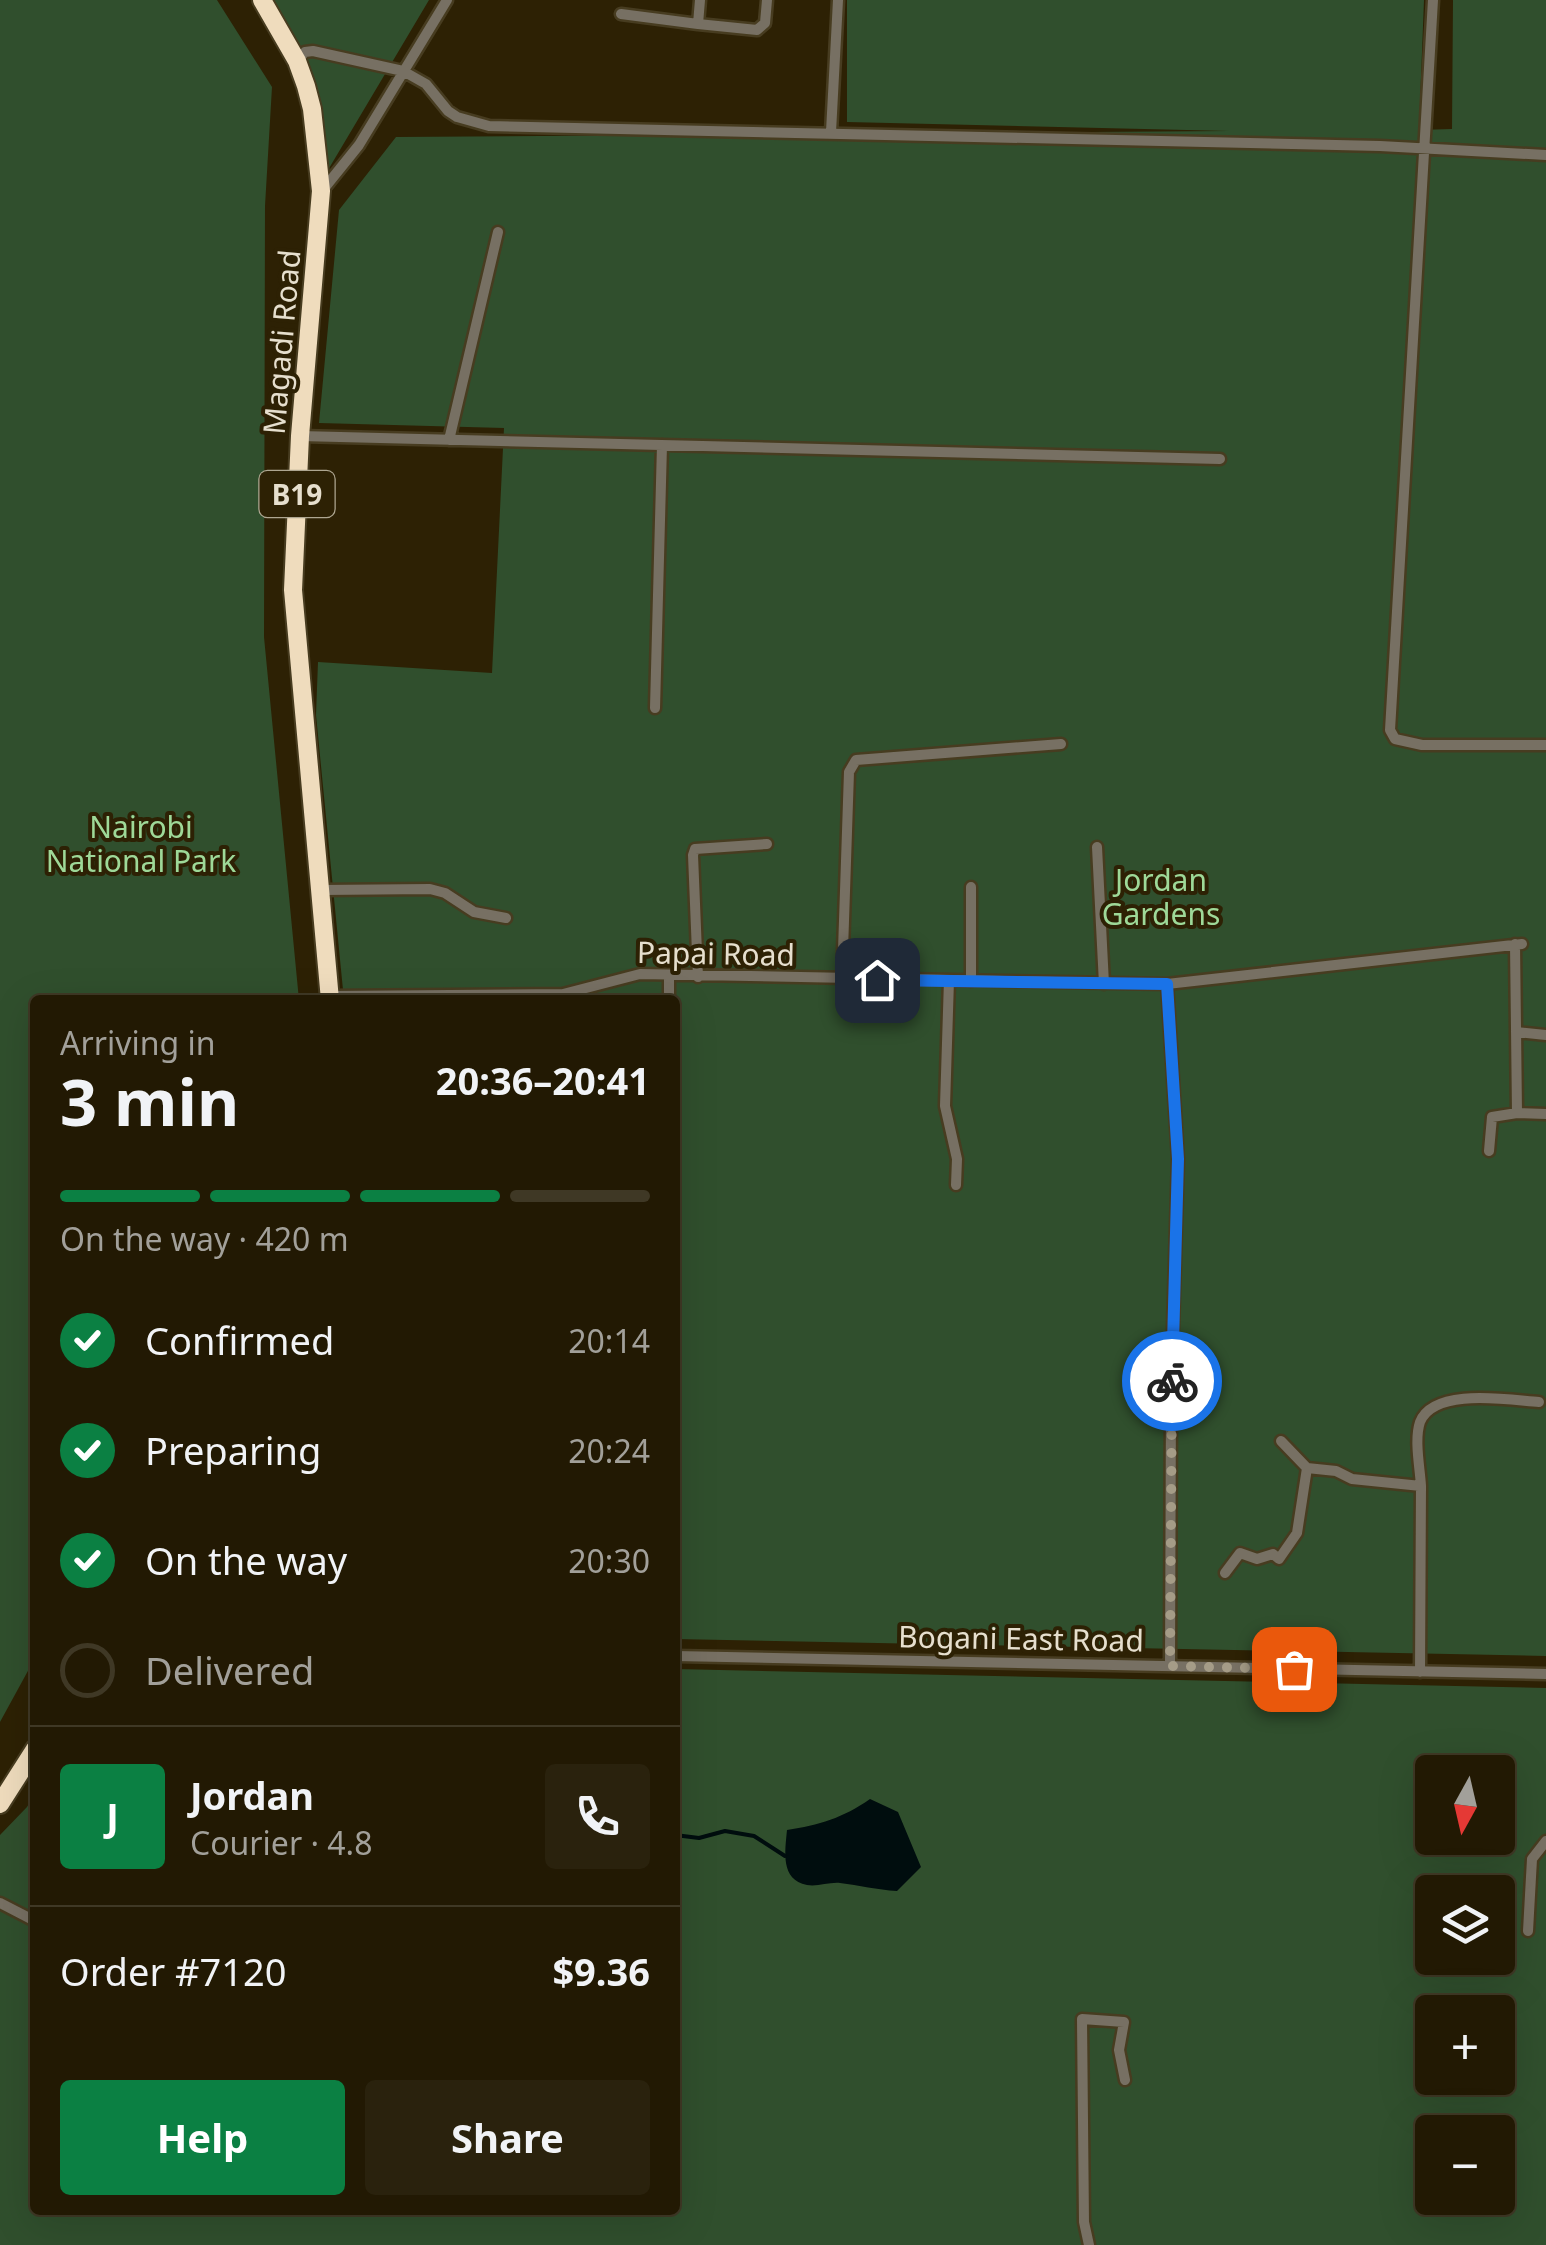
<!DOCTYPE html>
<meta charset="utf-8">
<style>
:root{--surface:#221903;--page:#2a220d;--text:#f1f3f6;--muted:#a2a09a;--line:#3f3825;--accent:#0b8043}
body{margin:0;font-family:"Noto Sans",sans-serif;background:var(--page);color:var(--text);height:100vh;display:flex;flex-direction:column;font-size:38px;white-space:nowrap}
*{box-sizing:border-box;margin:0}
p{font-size:32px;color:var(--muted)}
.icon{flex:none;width:55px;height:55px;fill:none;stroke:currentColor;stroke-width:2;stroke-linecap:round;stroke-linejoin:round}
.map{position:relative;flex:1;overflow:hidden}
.side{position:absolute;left:30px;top:995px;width:650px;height:1220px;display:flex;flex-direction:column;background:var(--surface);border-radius:10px;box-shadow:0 10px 40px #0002,0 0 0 2px var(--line)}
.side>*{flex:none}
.needle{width:65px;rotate:188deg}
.buttons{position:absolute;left:1415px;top:1755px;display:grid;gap:20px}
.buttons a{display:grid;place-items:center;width:100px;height:100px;border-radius:10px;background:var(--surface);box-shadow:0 10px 40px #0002,0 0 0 2px var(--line);font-size:50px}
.pin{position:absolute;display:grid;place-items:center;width:85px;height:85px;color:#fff;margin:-42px;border-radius:20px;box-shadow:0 5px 15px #0006}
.courier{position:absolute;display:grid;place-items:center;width:100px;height:100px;margin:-50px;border:8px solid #1a73e8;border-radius:50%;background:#fff;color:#222;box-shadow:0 2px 12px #0007}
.overview em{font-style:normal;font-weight:700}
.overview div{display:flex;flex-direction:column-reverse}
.overview{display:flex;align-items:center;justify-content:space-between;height:170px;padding:0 30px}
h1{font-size:65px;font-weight:700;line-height:75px}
.bar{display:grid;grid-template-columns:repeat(4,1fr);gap:15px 10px;align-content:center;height:120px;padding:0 30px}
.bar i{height:12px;border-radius:8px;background:var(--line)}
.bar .active{background:var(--accent)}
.bar p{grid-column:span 4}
.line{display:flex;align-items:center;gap:25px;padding:0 30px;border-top:2px solid var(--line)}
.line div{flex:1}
.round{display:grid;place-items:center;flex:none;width:105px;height:105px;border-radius:10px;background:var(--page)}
ol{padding:0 30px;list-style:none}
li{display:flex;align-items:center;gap:30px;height:110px}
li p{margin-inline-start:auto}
li .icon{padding:10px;border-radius:50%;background:var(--accent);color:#fff;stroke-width:4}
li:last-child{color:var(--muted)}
li i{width:55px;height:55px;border:5px solid var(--line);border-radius:50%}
.primary-button{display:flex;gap:20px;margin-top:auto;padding:20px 30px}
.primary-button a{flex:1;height:115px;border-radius:10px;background:var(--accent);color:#fff;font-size:40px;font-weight:700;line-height:115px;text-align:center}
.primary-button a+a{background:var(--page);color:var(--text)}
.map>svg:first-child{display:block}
.green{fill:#304f2d;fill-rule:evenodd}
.water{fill:#000d0e}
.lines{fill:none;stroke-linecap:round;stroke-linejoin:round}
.stream{stroke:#000d0e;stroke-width:4}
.street-casing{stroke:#473c20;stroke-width:15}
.highway-casing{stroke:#473c20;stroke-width:22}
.street{stroke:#777063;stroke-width:10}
.highway{stroke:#efdcbd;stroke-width:18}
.done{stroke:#a59c87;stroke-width:10;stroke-dasharray:0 18}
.route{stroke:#1a73e8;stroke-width:12}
.labels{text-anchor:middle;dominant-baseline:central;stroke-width:8;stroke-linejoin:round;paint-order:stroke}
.shield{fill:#2d2104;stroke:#aea691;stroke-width:2.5}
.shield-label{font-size:28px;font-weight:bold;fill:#e6dfce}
.street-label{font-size:30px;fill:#e6dfce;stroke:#2d2104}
.park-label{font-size:30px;fill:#9ed998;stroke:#2d2104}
</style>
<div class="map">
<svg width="1546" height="2245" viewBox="0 0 1546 2245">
<rect width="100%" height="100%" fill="#2d2104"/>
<path class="green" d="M0 0H217L272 87 265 206 264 637 299 1000H35V1658L0 1722Z
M265 0H429L328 170 314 82Z
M847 0H1424L1419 130 1452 129 1453 0H1546V1656L675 1639V1000H344L316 715 318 662 492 673 504 428 319 423 339 210 396 137 1229 131 847 122Z
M675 1669 1546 1688V2245H0V1835L27 1807 35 1793V2210H675ZM1432 1772H1498V1838H1432ZM1432 1892H1498V1958H1432ZM1432 2012H1498V2078H1432ZM1432 2132H1498V2198H1432Z"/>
<path class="water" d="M870 1799 898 1812 921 1867 897 1891C877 1890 859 1885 840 1883 829 1882 817 1887 807 1885 780 1880 785 1851 787 1830 819 1825 843 1818 870 1799Z"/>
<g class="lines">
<path class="stream" d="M675 1835 699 1838 725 1831 754 1836 785 1856"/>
<defs>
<path id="street" d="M700 0 698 24 757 30 765 23 767 0
M1433 0 1390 730 1395 739 1422 745H1546
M621 14 698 24
M297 61 305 52 313 51 403 71 426 84 448 111 457 117 489 126 1380 146 1546 155
M831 132 838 0
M322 191 359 145 447 0
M300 436 1220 459
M449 440 498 232
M655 708 662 445
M1097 847 1104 984
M322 890 430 889 445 893 474 912 506 918
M1515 944 1517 1113 1546 1114
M698 977 693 855 695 849 767 844
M842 980 849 772 856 760 1061 744
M949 980 945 1106 957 1159 956 1185
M971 981V887
M1167 984 1178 1159 1171 1395 1170 1666
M330 996 563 994 640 974 1167 984 1522 944
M669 1000V976
M1516 1032 1546 1035
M1489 1151 1492 1117 1517 1113
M1281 1441 1307 1468
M1421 1486C1420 1468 1414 1440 1420 1422 1434 1387 1509 1400 1539 1402
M1225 1573 1240 1553 1257 1559 1273 1554 1279 1559 1297 1533 1307 1468 1336 1471 1352 1479 1421 1486 1420 1672
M675 1656 1546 1674
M0 1903 35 1921
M1528 1931 1532 1859 1546 1841
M1089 2245 1084 2222 1082 2019 1124 2022 1119 2050 1125 2080"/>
<path id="highway" d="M262 0 297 61 306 86 312 109 321 191 300 436 293 590 330 1000
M0 1804 35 1749"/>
</defs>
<use href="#street" class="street-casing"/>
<use href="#highway" class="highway-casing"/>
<use href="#street" class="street"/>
<use href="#highway" class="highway"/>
</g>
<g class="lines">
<path class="done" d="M1172 1381 1170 1666 1294 1669"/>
<path class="route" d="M877 980 1167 984 1178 1159 1172 1381"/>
</g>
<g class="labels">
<rect class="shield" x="259.5" y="471" width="75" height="46" rx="8"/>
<g class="shield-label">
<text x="297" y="494">B19</text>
</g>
<g class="street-label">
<text transform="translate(281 342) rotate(-85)">Magadi Road</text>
<text transform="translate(716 953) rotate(1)">Papai Road</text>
<text transform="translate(1021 1638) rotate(1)">Bogani East Road</text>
</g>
<g class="park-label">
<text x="141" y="826">Nairobi<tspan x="141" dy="34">National Park</tspan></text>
<text x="1161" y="879">Jordan<tspan x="1161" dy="34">Gardens</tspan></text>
</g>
</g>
</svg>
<div class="buttons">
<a><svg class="needle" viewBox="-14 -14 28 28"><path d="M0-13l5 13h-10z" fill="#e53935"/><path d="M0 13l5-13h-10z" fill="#a2a09a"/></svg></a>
<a><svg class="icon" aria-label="layers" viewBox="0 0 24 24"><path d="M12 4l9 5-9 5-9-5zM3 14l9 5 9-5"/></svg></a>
<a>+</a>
<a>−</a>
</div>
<div class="pin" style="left:1294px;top:1669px;background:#ea580c"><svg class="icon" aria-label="bag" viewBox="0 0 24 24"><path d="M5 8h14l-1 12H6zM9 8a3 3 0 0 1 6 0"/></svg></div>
<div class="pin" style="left:877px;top:980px;background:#1f2937"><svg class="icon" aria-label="home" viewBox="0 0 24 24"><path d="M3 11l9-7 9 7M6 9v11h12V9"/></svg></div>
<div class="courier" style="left:1172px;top:1381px"><svg class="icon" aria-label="bike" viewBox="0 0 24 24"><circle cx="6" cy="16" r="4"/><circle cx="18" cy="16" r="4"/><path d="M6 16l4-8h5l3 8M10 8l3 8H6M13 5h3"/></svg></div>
<section class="side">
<div class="overview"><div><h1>3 min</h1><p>Arriving in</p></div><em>20:36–20:41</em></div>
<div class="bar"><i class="active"></i><i class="active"></i><i class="active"></i><i></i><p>On the way · 420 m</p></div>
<ol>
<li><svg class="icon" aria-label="check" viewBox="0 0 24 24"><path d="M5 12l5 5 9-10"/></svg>Confirmed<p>20:14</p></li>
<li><svg class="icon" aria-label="check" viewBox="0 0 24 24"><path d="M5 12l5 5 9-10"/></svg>Preparing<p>20:24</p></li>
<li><svg class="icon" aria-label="check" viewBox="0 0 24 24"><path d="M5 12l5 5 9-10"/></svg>On the way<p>20:30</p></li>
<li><i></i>Delivered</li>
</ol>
<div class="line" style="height:180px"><b class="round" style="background:var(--accent);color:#fff">J</b><div><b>Jordan</b><p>Courier · 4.8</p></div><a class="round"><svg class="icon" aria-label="phone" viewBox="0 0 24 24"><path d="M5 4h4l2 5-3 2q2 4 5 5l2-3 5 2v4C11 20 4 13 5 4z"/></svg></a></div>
<div class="line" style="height:130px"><div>Order #7120</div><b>$9.36</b></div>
<div class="primary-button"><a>Help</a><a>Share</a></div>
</section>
</div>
